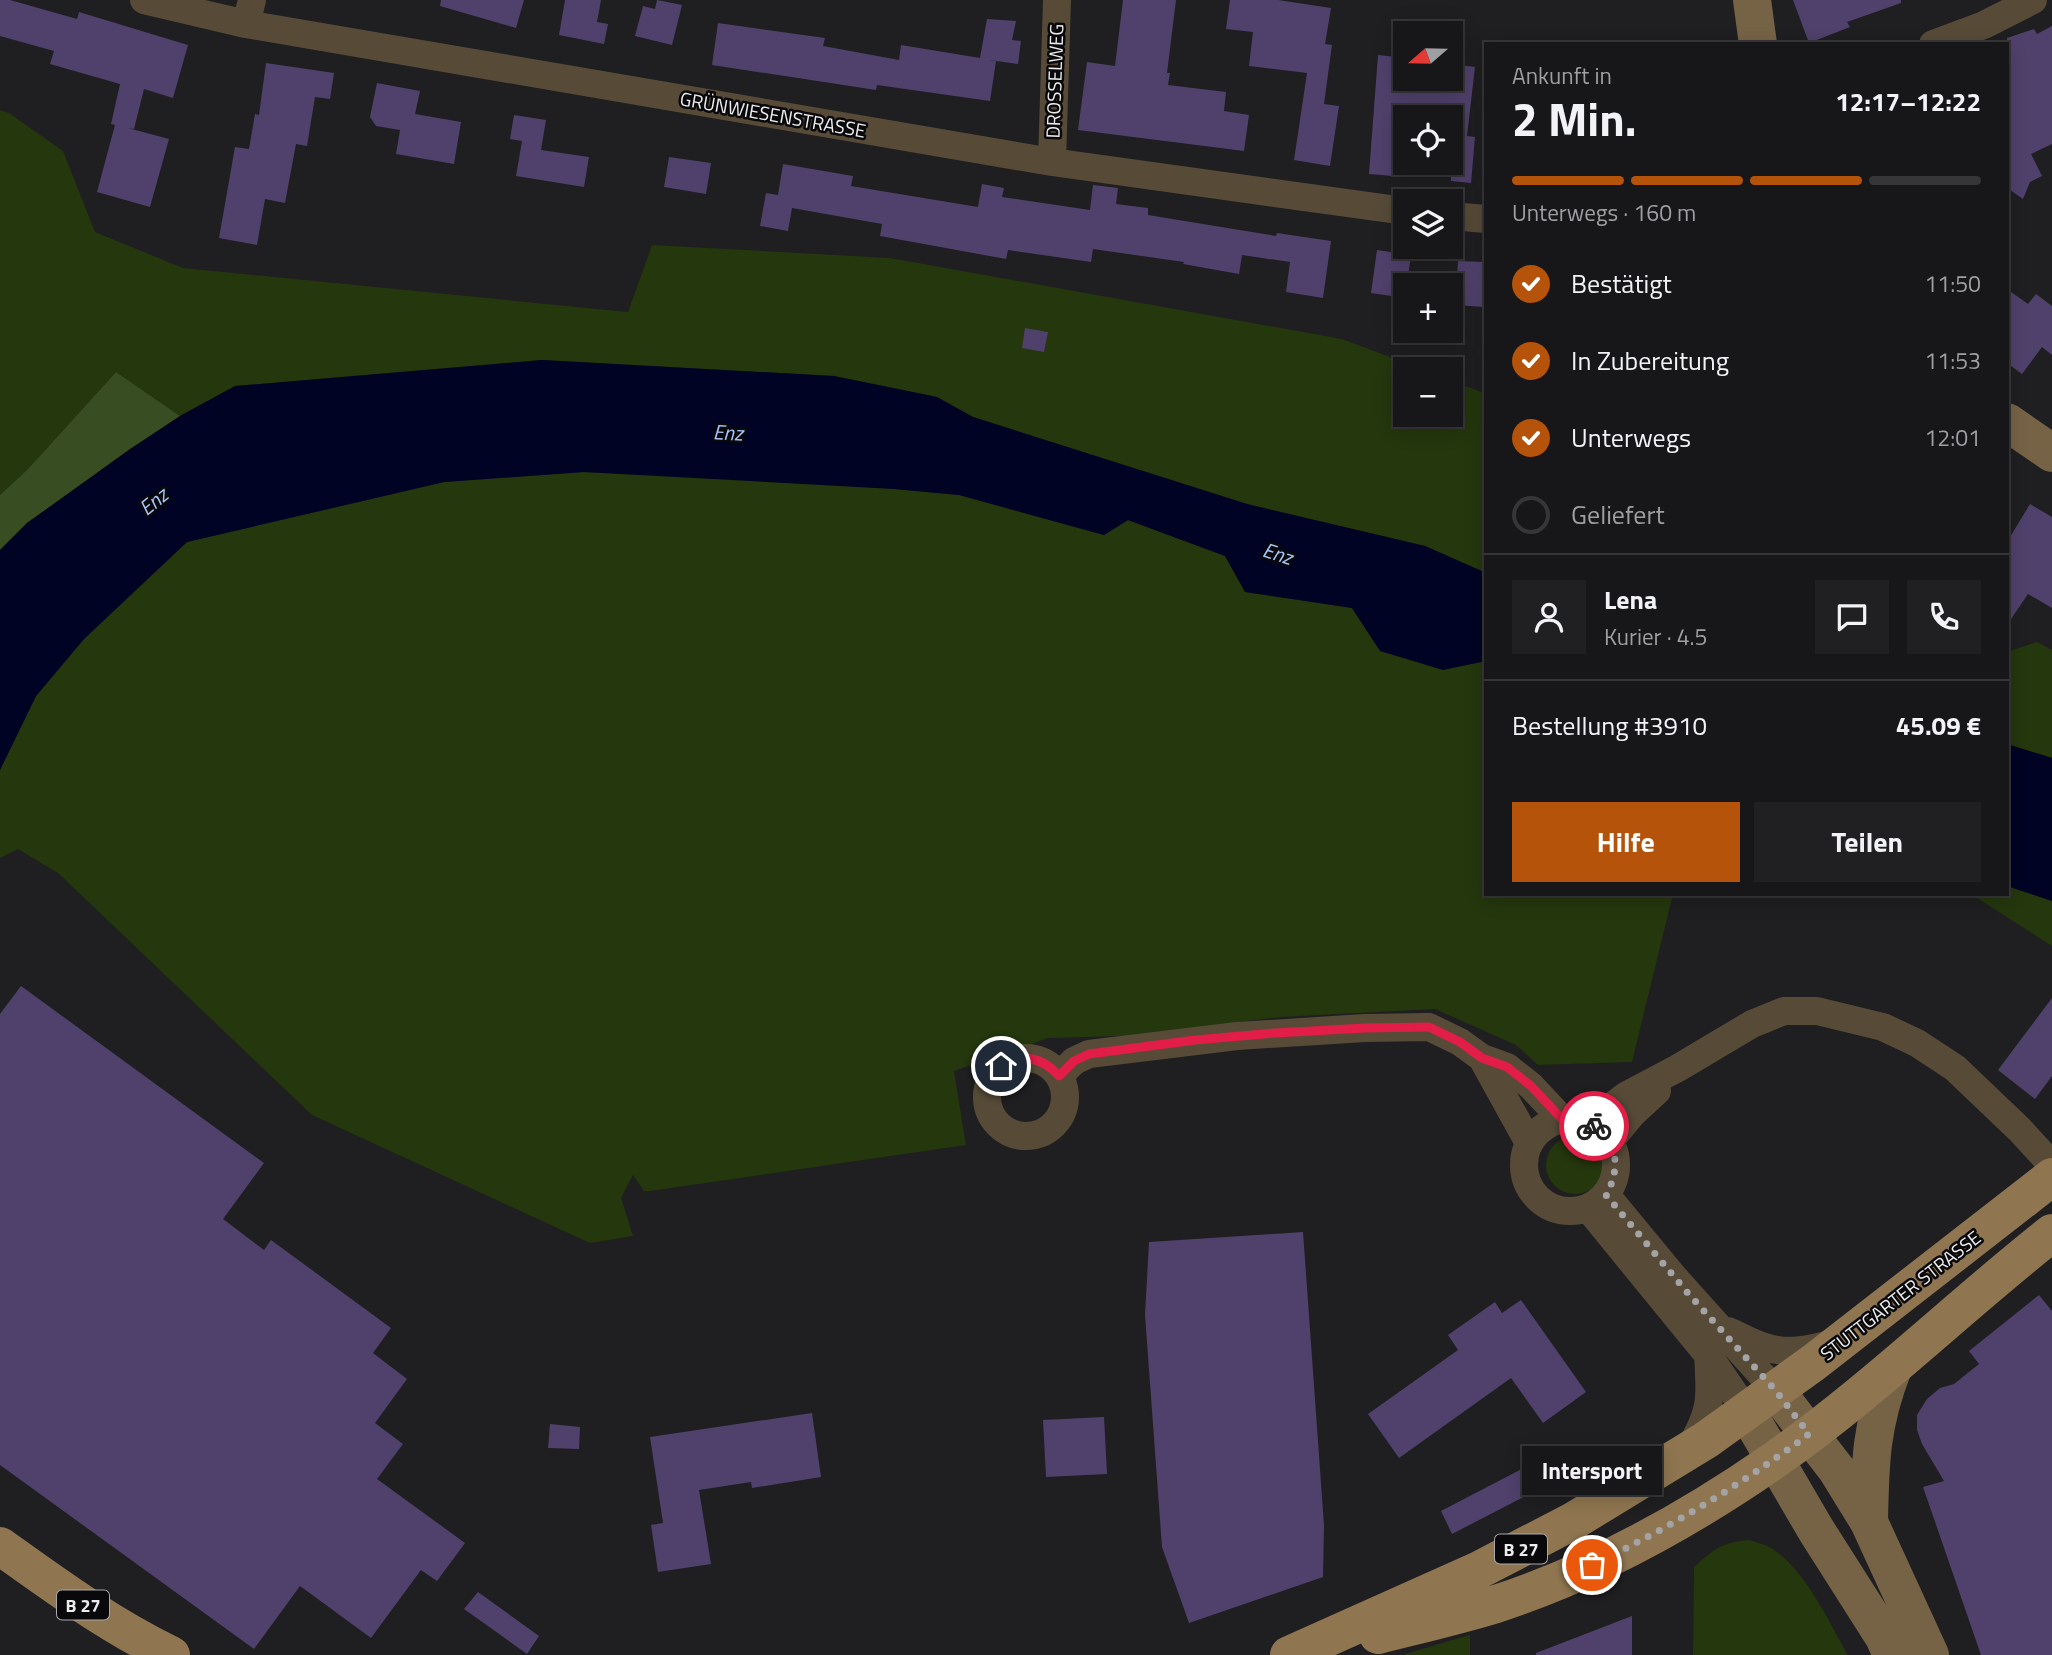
<!DOCTYPE html>
<html lang="de">
<meta charset="utf-8">
<style>
:root{--surface:#171619;--page:#201f22;--text:#f1f3f6;--muted:#9e9fa2;--line:#363538;--accent:#b45309}
body{margin:0;font-family:"Titillium Web",sans-serif;background:var(--page);color:var(--text);height:100vh;display:flex;flex-direction:column;font-size:26px;white-space:nowrap}
*{box-sizing:border-box;margin:0}
p{font-size:23px;color:var(--muted)}
.icon{flex:none;width:38px;height:38px;fill:none;stroke:currentColor;stroke-width:2;stroke-linecap:round;stroke-linejoin:round}
.map{position:relative;flex:1;overflow:hidden}
.side{position:absolute;left:1484px;top:42px;width:525px;height:854px;display:flex;flex-direction:column;background:var(--surface);border-radius:0px;box-shadow:0 4px 18px #0003,0 0 0 2px var(--line)}
.side>*{flex:none}
.needle{width:46px;rotate:250deg}
.buttons{position:absolute;left:1393px;top:21px;display:grid;gap:14px}
.buttons a{display:grid;place-items:center;width:70px;height:70px;border-radius:0px;background:var(--surface);box-shadow:0 4px 18px #0003,0 0 0 2px var(--line);font-size:35px}
.pin{position:absolute;display:grid;place-items:center;width:60px;height:60px;color:#fff;margin:-30px;border:4px solid #fff;border-radius:50%;box-shadow:0 2px 7px #0007}
.courier{position:absolute;display:grid;place-items:center;width:70px;height:70px;margin:-35px;border:5px solid #e11d48;border-radius:50%;background:#fff;color:#222;box-shadow:0 2px 9px #0007}
.bubble{position:absolute;height:49px;border-radius:0px;background:var(--surface);box-shadow:0 4px 18px #0003,0 0 0 2px var(--line);font-size:23px;font-weight:700;line-height:49px;text-align:center}
.overview em{font-style:normal;font-weight:700}
.overview div{display:flex;flex-direction:column-reverse}
.overview{display:flex;align-items:center;justify-content:space-between;height:119px;padding:0 28px}
h1{font-size:46px;font-weight:700;line-height:52px}
.bar{display:grid;grid-template-columns:repeat(4,1fr);gap:10px 7px;align-content:center;height:84px;padding:0 28px}
.bar i{height:9px;border-radius:5px;background:var(--line)}
.bar .selected{background:var(--accent)}
.bar p{grid-column:span 4}
.line{display:flex;align-items:center;gap:18px;padding:0 28px;border-top:2px solid var(--line)}
.line div{flex:1}
.round{display:grid;place-items:center;flex:none;width:74px;height:74px;border-radius:0px;background:var(--page)}
ol{padding:0 28px;list-style:none}
li{display:flex;align-items:center;gap:21px;height:77px}
li p{margin-inline-start:auto}
li .icon{padding:7px;border-radius:50%;background:var(--accent);color:#fff;stroke-width:4}
li:last-child{color:var(--muted)}
li i{width:38px;height:38px;border:4px solid var(--line);border-radius:50%}
.cta{display:flex;gap:14px;margin-top:auto;padding:14px 28px}
.cta a{flex:1;height:80px;border-radius:0px;background:var(--accent);color:#fff;font-size:28px;font-weight:700;line-height:80px;text-align:center}
.cta a+a{background:var(--page);color:var(--text)}
.map>svg:first-child{display:block}
.green{fill:#24370d}
.forest{fill:#384e22}
.water{fill:#000324}
.building{fill:#50416c}
.lines{fill:none;stroke-linecap:round;stroke-linejoin:round}
.minor{stroke:#574b38;stroke-width:28}
.secondary{stroke:#766346;stroke-width:38}
.primary{stroke:#8f7650;stroke-width:38}
.done{stroke:#a4a4a6;stroke-width:7;stroke-dasharray:0 12.6}
.route{stroke:#e11d48;stroke-width:9}
.labels{text-anchor:middle;dominant-baseline:central;stroke-width:5;stroke-linejoin:round;paint-order:stroke}
.shield{fill:#09080a;stroke:#a8a8aa;stroke-width:2}
.shield-label{font-size:18px;font-weight:bold;fill:#ececee}
.street-label{font-size:19px;fill:#ececee;stroke:#09080a}
.water-label{font-size:21px;font-style:italic;fill:#a8c6fc;stroke:#09080a}
</style>
<div class="map">
<svg width="2052" height="1655" viewBox="0 0 2052 1655">
<rect width="100%" height="100%" fill="#1f1e21"/>
<path class="green" d="M0 110 9 113 63 151 95 232 183 268 628 312 652 245 890 258 1342 339 1422 369H1405V415H1451V380L1486 394V573L1425 546 1247 504 973 417 937 397 834 376 542 360 235 386 180 416 116 372 28 469 0 495Z
M584 472 734 478 894 489 959 495 1104 535 1128 520 1225 556 1246 592 1352 608 1381 651 1486 661V894H1673L1632 1062 1538 1065 1516 1045 1435 1009 1281 1017 1121 1036 1048 1038 954 1071 966 1145 650 1191H644L633 1175 621 1198 633 1236 590 1243 312 1115 58 873 18 849 0 858V770L36 696 84 639 187 542 444 482Z
M2037 642 2052 650V758L2007 744V652Z
M2007 886 2052 901V946L1974 896 1967 894H2007Z
M1546 1165a29 29 0 1 1 58 0a29 29 0 1 1-58 0Z
M1750 1540C1757 1543 1765 1544 1771 1548 1804 1567 1829 1622 1848 1655H1693L1694 1567C1714 1549 1722 1542 1750 1540Z
M1470 1635V1655H1402L1469 1635Z"/>
<path class="forest" d="M116 372 180 416 27 523 0 550V495L28 469Z"/>
<path class="water" d="M542 360 834 376 937 397 973 417 1247 504 1425 546 1486 573V661L1443 670 1380 651 1352 608 1245 592 1225 556 1128 520 1104 535 959 495 894 489 584 472 444 482 187 542 84 639 36 696 0 770V550L27 523 130 449 180 416 235 386Z
M2007 744 2052 758V901L2007 886Z"/>
<path class="building" d="M0 0H10L77 19 79 12 188 45 173 98 144 89 134 129 128 128 169 139 150 207 97 192 115 125 111 124 120 84 50 64 54 51 0 36Z
M441 0H524L516 28 440 6Z
M565 0H601L597 22 608 24 604 44 559 35Z
M657 0 682 5 672 45 635 36 643 6 655 9Z
M1123 0H1176L1167 73H1170L1168 85 1226 92 1224 111 1249 115 1244 151 1078 130 1087 62 1115 66Z
M1230 0H1278L1331 8 1325 44 1332 45 1324 104 1339 106 1330 166 1294 160 1307 73 1249 66 1253 32 1226 29Z
M1793 0H1901V3L1847 22 1850 27 1809 43Z
M987 19 1016 21 1012 40 1021 41 1018 64 982 59 996 61 990 101 877 85 876 90 712 65 718 23 825 38 823 46 899 60 901 45 980 58Z
M2052 26V144L2031 154 2042 176 2030 182 2023 199 2007 188V38L2034 29 2037 34Z
M1378 55 1405 58V79H1451V64L1475 67 1467 136 1475 137 1471 183 1451 181V111L1405 105V177L1369 174Z
M266 63 334 73 330 99 315 97 307 146 296 144 285 203 265 199 257 245 219 238 235 147 249 149 255 114 259 115Z
M377 83 420 91 415 114 461 122 454 164 396 154 400 130 376 126 370 117Z
M514 115 546 120 541 150 589 157 584 187 516 176 522 141 510 139Z
M669 157 711 163 706 194 664 187Z
M783 164 853 176 851 186 978 207 982 184 1004 188 1002 197 1090 210 1093 185 1118 188 1116 204 1148 208V215L1276 236 1277 233 1331 241 1323 298 1286 292 1290 262 1242 255 1239 274 1183 264 1184 262 1093 249 1091 262 1008 250 1006 259 880 236 882 224 792 208 788 231 760 226 766 193 778 195Z
M1377 250 1411 255 1405 298 1371 293Z
M1458 261 1486 262 1484 307 1455 305Z
M2007 289 2028 304 2036 294 2052 306V355L2042 347 2022 374 2007 363Z
M1025 328 1048 332 1044 352 1022 348Z
M2030 504 2052 517V608L2028 594 2007 625V542Z
M21 986 264 1163 223 1219 264 1250 271 1240 391 1328 373 1353 407 1379 375 1423 403 1444 377 1479 465 1543 437 1581 421 1570 371 1638 300 1586 254 1649 0 1465V1014Z
M2052 998V1076L2035 1099 1998 1070Z
M1303 1232 1324 1525 1323 1577 1189 1623 1162 1547 1145 1315 1149 1242Z
M2039 1295 2052 1311V1655H1981L1923 1487 1944 1481 1922 1444 1917 1430V1415L1927 1399 1940 1388 1954 1384 1979 1364 1969 1351Z
M1521 1300 1586 1392 1543 1423 1511 1378 1399 1458 1368 1414 1458 1350 1448 1335 1495 1302 1502 1313Z
M812 1413 821 1477 752 1488 751 1482 699 1490 711 1564 658 1572 651 1525 663 1523 650 1437Z
M1104 1417 1107 1474 1046 1477 1043 1420Z
M550 1424 580 1427 579 1449 548 1448Z
M1535 1462 1547 1485 1452 1534 1441 1511Z
M478 1592 539 1636 527 1654 464 1609Z
M1632 1616V1655H1536V1653Z"/>
<g class="lines">
<path class="minor" d="M144 0 246 24 1052 162 1405 211
M246 24 252 0
M1933 44 1984 25 2033 0
M1052 162 1057 0
M1451 216 1486 219
M1482 1058 1529 1143
M987 1097a39 39 0 1 1 78 0a39 39 0 1 1-78 0Z
M1059 1076 1074 1061 1089 1054 1237 1036 1365 1028 1429 1027 1460 1042 1482 1058 1507 1067 1531 1086 1562 1119
M1524 1165a46 46 0 1 1 92 0a46 46 0 1 1-92 0Z
M1590 1123 1627 1095 1678 1068 1752 1024 1784 1011H1817L1883 1027 1917 1043 1955 1068 2020 1130 2052 1165
M1610 1141 1632 1114 1657 1091
M1606 1195 1672 1275 1776 1391
M1588 1208 1708 1355 1747 1412
M1728 1331C1740 1336 1753 1344 1765 1347 1788 1355 1812 1349 1834 1343
M1689 1449C1712 1412 1711 1398 1708 1355"/>
<path class="secondary" d="M1752 0 1758 44
M2007 422 2052 453
M1776 1391 1837 1470 1869 1522 1930 1655
M1747 1412 1816 1530 1884 1637 1892 1655
M1869 1522C1870 1462 1871 1424 1893 1368"/>
<path class="primary" d="M0 1546C56 1586 109 1625 171 1655
M1378 1635C1417 1625 1457 1616 1496 1604 1594 1572 1688 1520 1773 1461 1872 1392 1958 1307 2052 1233
M1289 1655 1479 1570 1575 1520 1706 1440 1813 1363 2052 1177"/>
</g>
<g class="lines">
<path class="done" d="M1592 1565C1669 1528 1741 1485 1809 1434L1776 1391 1687 1292 1606 1195C1620 1171 1619 1142 1594 1126"/>
<path class="route" d="M1001 1066C1023 1053 1042 1057 1059 1076L1074 1061 1089 1054 1195 1040 1276 1033 1365 1028 1429 1027 1460 1042 1482 1058 1507 1067 1531 1086 1562 1119H1576L1594 1126"/>
</g>
<g class="labels">
<g class="shield">
<rect x="1495" y="1534.5" width="52" height="29" rx="5"/>
<rect x="57" y="1590.5" width="52" height="29" rx="5"/>
</g>
<g class="shield-label">
<text x="1521" y="1549">B 27</text>
<text x="83" y="1605">B 27</text>
</g>
<g class="street-label">
<text transform="translate(1054 81) rotate(-88)">DROSSELWEG</text>
<text transform="translate(773 114) rotate(10)">GRÜNWIESENSTRASSE</text>
<text transform="translate(1900 1295) rotate(-38)">STUTTGARTER STRASSE</text>
</g>
<g class="water-label">
<text transform="translate(728 432) rotate(3)">Enz</text>
<text transform="translate(153 501) rotate(-39)">Enz</text>
<text transform="translate(1278 553) rotate(18)">Enz</text>
</g>
</g>
</svg>
<div class="buttons">
<a><svg class="needle" viewBox="-14 -14 28 28"><path d="M0-13l5 13h-10z" fill="#e53935"/><path d="M0 13l5-13h-10z" fill="#9e9fa2"/></svg></a>
<a><svg class="icon" aria-label="locate" viewBox="0 0 24 24"><circle cx="12" cy="12" r="6"/><path d="M12 2v4M12 18v4M2 12h4M18 12h4"/></svg></a>
<a><svg class="icon" aria-label="layers" viewBox="0 0 24 24"><path d="M12 4l9 5-9 5-9-5zM3 14l9 5 9-5"/></svg></a>
<a>+</a>
<a>−</a>
</div>
<div class="pin" style="left:1592px;top:1565px;background:#ea580c"><svg class="icon" aria-label="bag" viewBox="0 0 24 24"><path d="M5 8h14l-1 12H6zM9 8a3 3 0 0 1 6 0"/></svg></div>
<div class="pin" style="left:1001px;top:1066px;background:#1f2937"><svg class="icon" aria-label="home" viewBox="0 0 24 24"><path d="M3 11l9-7 9 7M6 9v11h12V9"/></svg></div>
<div class="courier" style="left:1594px;top:1126px"><svg class="icon" aria-label="bike" viewBox="0 0 24 24"><circle cx="6" cy="16" r="4"/><circle cx="18" cy="16" r="4"/><path d="M6 16l4-8h5l3 8M10 8l3 8H6M13 5h3"/></svg></div>
<div class="bubble" style="left:1522px;top:1446px;width:140px">Intersport</div>
<section class="side">
<div class="overview"><div><h1>2 Min.</h1><p>Ankunft in</p></div><em>12:17–12:22</em></div>
<div class="bar"><i class="selected"></i><i class="selected"></i><i class="selected"></i><i></i><p>Unterwegs · 160 m</p></div>
<ol>
<li><svg class="icon" aria-label="check" viewBox="0 0 24 24"><path d="M5 12l5 5 9-10"/></svg>Bestätigt<p>11:50</p></li>
<li><svg class="icon" aria-label="check" viewBox="0 0 24 24"><path d="M5 12l5 5 9-10"/></svg>In Zubereitung<p>11:53</p></li>
<li><svg class="icon" aria-label="check" viewBox="0 0 24 24"><path d="M5 12l5 5 9-10"/></svg>Unterwegs<p>12:01</p></li>
<li><i></i>Geliefert</li>
</ol>
<div class="line" style="height:126px"><a class="round"><svg class="icon" aria-label="person" viewBox="0 0 24 24"><circle cx="12" cy="8" r="4"/><path d="M4 21q1-7 8-7t8 7"/></svg></a><div><b>Lena</b><p>Kurier · 4.5</p></div><a class="round"><svg class="icon" aria-label="chat" viewBox="0 0 24 24"><path d="M4 5h16v11H9l-5 4z"/></svg></a><a class="round"><svg class="icon" aria-label="phone" viewBox="0 0 24 24"><path d="M5 4h4l2 5-3 2q2 4 5 5l2-3 5 2v4C11 20 4 13 5 4z"/></svg></a></div>
<div class="line" style="height:91px"><div>Bestellung #3910</div><b>45.09 €</b></div>
<div class="cta"><a>Hilfe</a><a>Teilen</a></div>
</section>
</div>
